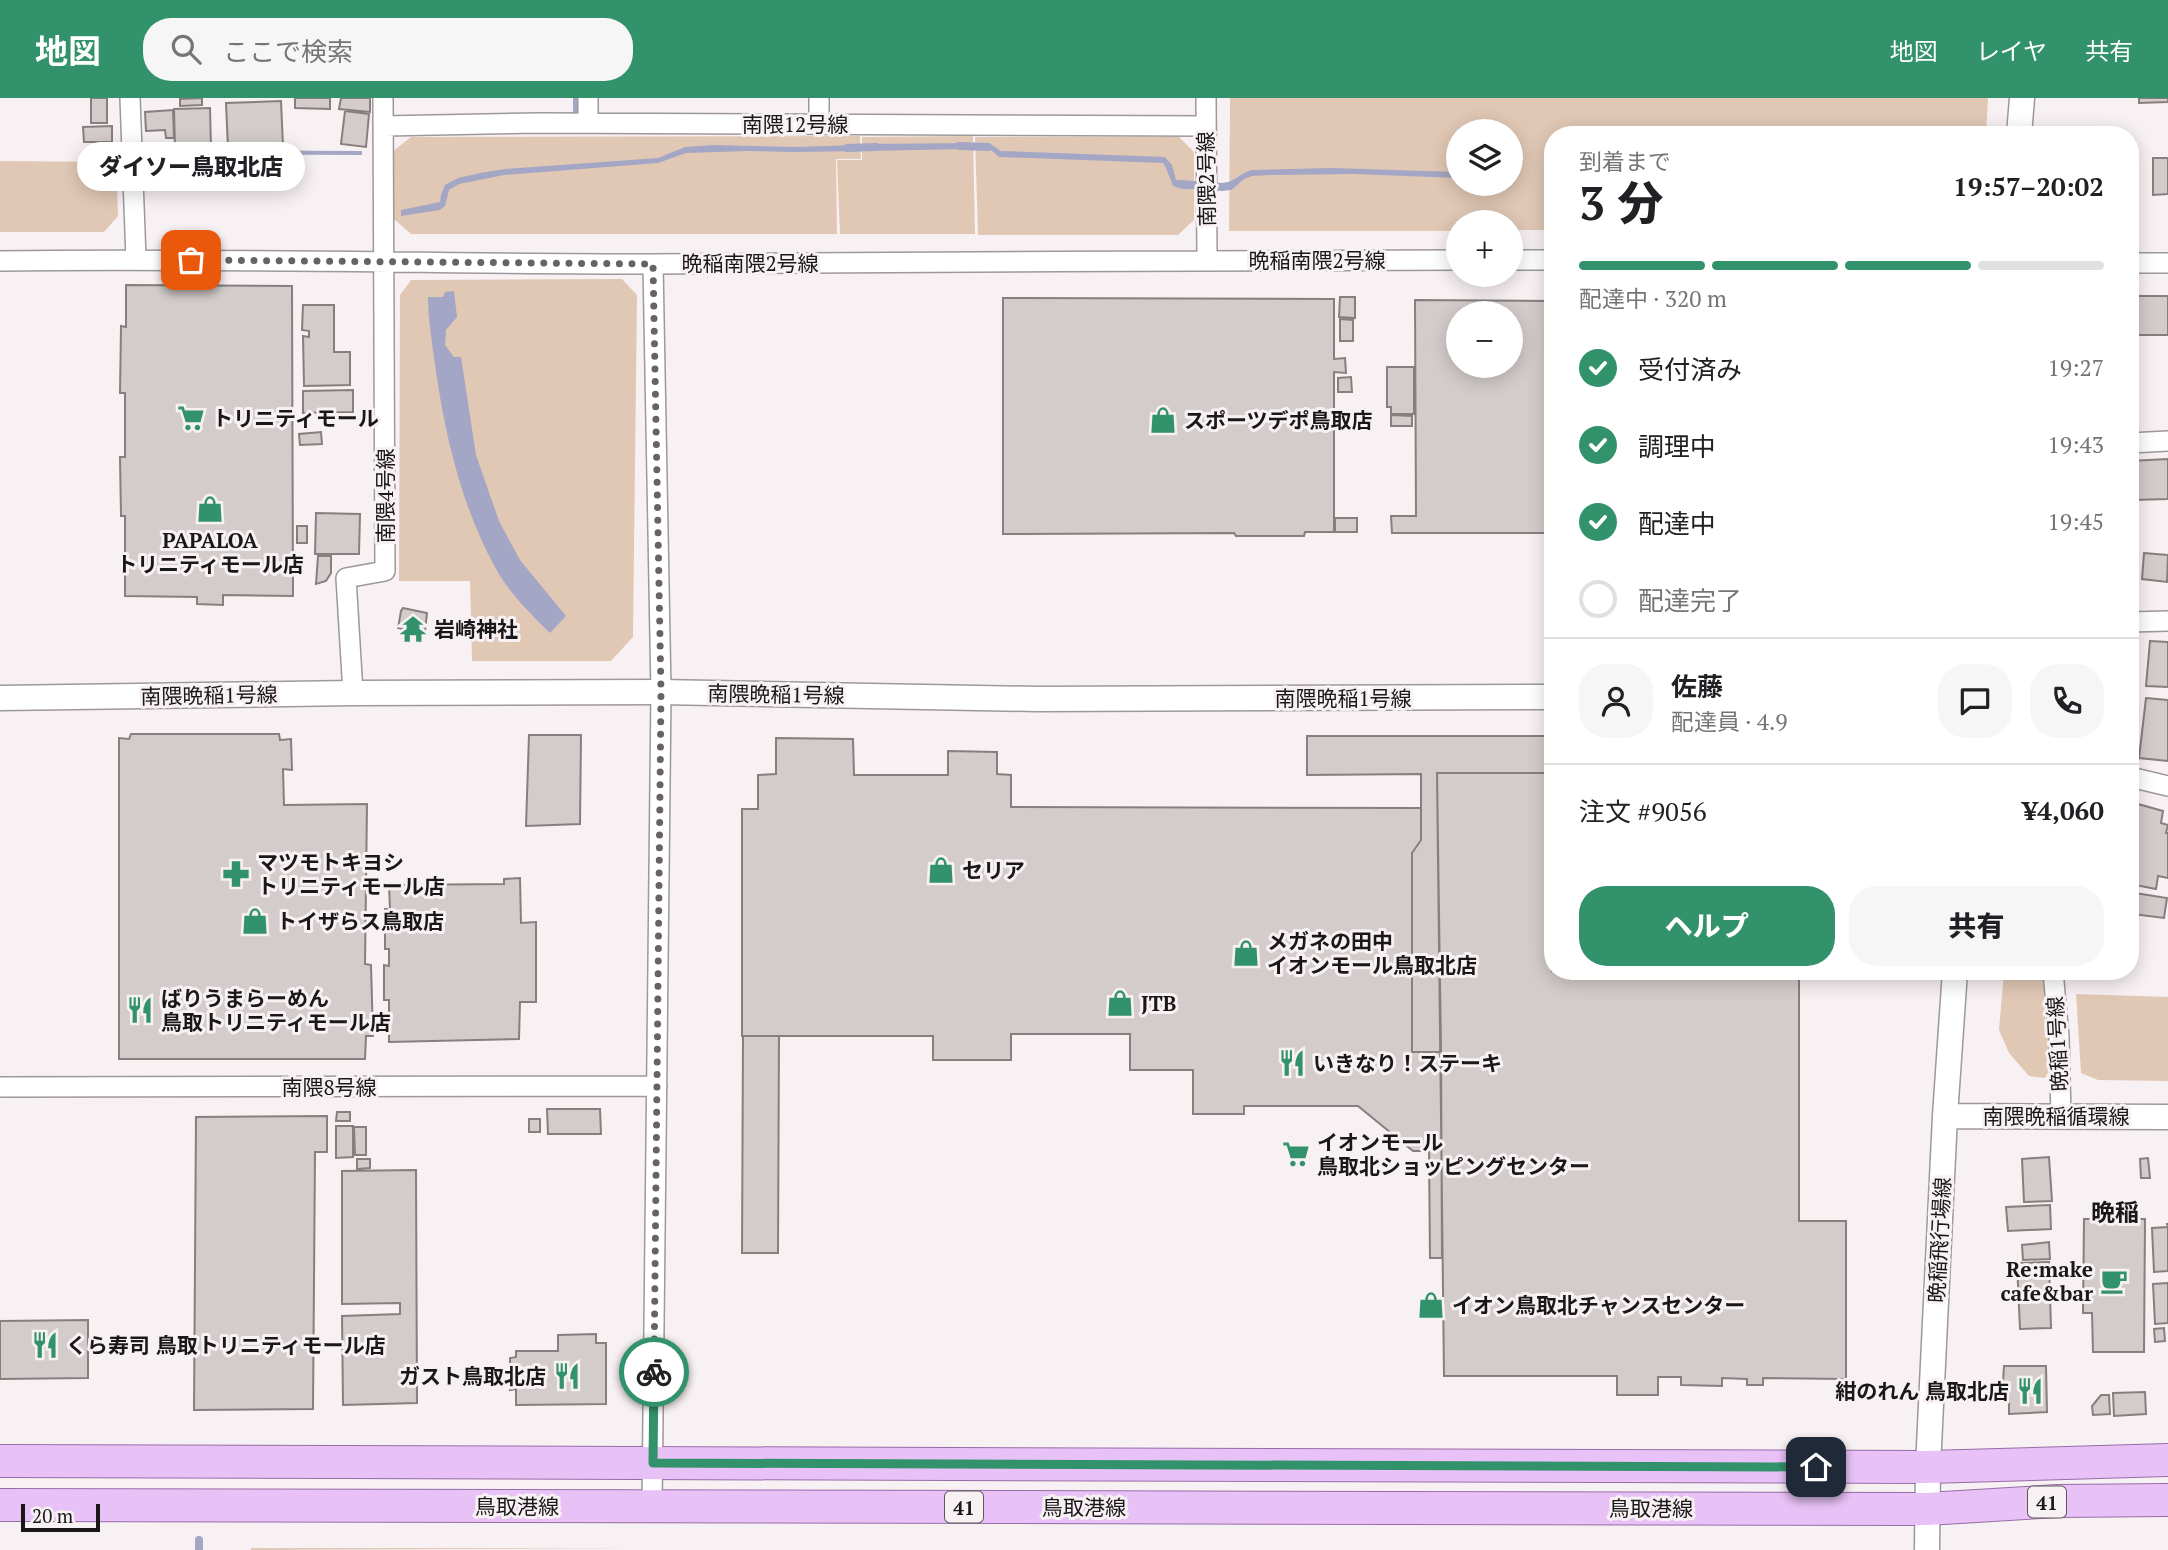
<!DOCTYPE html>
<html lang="ja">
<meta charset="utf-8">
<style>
:root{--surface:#fff;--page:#f6f6f6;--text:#202124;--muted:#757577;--line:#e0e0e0;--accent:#32926b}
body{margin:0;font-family:"PT Serif","Noto Sans JP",serif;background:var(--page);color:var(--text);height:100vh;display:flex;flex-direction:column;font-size:26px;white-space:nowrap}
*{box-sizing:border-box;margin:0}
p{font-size:23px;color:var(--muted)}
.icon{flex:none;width:38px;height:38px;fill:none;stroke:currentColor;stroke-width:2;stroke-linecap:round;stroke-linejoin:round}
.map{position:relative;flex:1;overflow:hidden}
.details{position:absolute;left:1544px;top:28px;width:595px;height:854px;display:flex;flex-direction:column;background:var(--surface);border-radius:28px;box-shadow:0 4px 18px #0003}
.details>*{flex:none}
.controls{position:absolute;left:1446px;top:21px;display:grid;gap:14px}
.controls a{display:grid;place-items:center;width:77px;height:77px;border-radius:50%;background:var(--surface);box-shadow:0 4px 18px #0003;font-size:35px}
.scale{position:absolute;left:21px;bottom:18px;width:79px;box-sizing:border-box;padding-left:7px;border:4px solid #191718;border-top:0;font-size:19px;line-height:24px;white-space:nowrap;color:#191718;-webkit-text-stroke:5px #f8f1f4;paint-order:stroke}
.pin{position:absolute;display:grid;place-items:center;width:60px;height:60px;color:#fff;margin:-30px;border-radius:14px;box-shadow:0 4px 10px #0006}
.courier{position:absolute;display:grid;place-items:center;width:70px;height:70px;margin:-35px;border:5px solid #32926b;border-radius:50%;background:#fff;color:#222;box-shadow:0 2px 9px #0007}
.bubble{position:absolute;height:49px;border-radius:24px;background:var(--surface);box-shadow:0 4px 18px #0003;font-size:23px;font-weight:800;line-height:49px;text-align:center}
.head em{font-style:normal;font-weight:800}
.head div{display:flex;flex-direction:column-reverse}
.head{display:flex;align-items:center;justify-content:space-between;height:119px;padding:0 35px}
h1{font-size:46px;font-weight:800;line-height:52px}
.bar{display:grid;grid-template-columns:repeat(4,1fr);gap:10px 7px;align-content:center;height:84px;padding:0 35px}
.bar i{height:9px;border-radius:5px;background:var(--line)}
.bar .on{background:var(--accent)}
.bar p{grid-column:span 4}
.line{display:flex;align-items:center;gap:18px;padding:0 35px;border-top:2px solid var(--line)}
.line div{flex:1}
.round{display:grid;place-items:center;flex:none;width:74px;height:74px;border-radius:28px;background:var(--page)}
ol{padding:0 35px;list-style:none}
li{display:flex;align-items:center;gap:21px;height:77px}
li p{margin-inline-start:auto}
li .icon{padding:7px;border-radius:50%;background:var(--accent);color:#fff;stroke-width:4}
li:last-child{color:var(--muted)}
li i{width:38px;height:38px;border:4px solid var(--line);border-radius:50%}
.cta{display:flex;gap:14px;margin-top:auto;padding:14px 35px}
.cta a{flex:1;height:80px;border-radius:28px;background:var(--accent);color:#fff;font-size:28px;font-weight:800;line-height:80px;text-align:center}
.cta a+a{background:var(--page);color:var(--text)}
header{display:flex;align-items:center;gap:42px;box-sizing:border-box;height:98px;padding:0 35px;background:var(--accent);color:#fff}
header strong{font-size:33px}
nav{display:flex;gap:38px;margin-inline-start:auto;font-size:24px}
.search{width:490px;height:63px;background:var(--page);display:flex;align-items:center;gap:18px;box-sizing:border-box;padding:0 24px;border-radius:28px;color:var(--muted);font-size:26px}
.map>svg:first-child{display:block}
.green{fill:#e1c8b5;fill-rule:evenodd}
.water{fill:#a3a6c4}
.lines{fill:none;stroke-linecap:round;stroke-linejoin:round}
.stream{stroke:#a3a6c4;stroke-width:8}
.building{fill:#d3cccb;stroke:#867f7e;stroke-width:2;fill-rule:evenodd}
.minor-casing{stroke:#9e989a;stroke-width:22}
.tertiary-casing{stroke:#9e989a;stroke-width:27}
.primary-casing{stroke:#966ca6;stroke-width:34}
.minor{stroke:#fff;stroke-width:19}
.tertiary{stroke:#fff;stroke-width:24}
.primary{stroke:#e8c2f7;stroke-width:32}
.done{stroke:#676365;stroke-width:7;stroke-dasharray:0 12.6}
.route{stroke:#32926b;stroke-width:9}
.labels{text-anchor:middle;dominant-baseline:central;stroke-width:6;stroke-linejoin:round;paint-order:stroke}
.shield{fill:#f8f1f4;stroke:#5c585a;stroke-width:2}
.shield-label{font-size:19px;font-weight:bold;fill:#191718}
.street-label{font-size:21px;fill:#191718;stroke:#f8f1f4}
.poi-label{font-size:21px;font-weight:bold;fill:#191718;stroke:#f8f1f4;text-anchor:start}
.quarter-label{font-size:24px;font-weight:bold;fill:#191718;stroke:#f8f1f4}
</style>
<header>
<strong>地図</strong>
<div class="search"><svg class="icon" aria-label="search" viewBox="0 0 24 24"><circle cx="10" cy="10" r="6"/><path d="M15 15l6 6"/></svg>ここで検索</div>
<nav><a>地図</a><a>レイヤ</a><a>共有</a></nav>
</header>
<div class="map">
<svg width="2168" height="1452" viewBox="0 0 2168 1452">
<rect width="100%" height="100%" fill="#f8f1f4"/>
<path class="green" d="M1230 0H1988L1986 37H1552V132H1510V124H1458V133H1229ZM1458 33H1510V86H1458Z
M860 38 861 61H836L837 136H411L394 121 392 54 411 39Z
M973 38 975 136H840L837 62H862V39Z
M975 39H1179L1194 54V122L1178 137H978Z
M0 63 116 64 118 118 104 134H0Z
M622 181 637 197 633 539 611 563H472L470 483H399L400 197 411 182Z
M2004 873H2045L2050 971 2045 980 2029 978 2009 955 1999 932Z
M2076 896 2168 899V983L2098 982 2081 975Z
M251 1450H645L251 1452Z"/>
<path class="water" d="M969 45V51L866 53 865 46Z
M978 45 992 47 1001 53 1165 59 1172 67 1176 82 1190 85V91H1183L1173 88 1166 70 1163 65 999 59 990 51H978Z
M714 47 796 49 857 47 859 53 795 54 748 53 686 55 658 65 504 77 459 86 449 92 445 108 440 112 401 118V112L440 104 441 97 445 87 458 80 480 75 504 71 658 60 685 49Z
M147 52 362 53V57L145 56Z
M1333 70 1458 74V80L1355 76 1270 77 1252 78 1244 81 1235 89 1221 92 1220 86C1233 85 1239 76 1251 72Z
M454 193 457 219 446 232 445 247 454 259H461L476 357 499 423 520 462 566 518 550 535C530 515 508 494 495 469 462 409 446 341 436 274 433 249 428 224 428 199H443L445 194Z"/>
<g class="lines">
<path class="stream" d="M577 12V0
M959 48 988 49
M847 50 876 49
M1180 86 1222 89 1230 88
M199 1442V1452"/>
</g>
<path class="building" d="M91 0H107V25H91Z
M202 0V7L180 8V1Z
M295 0H330V11L295 10Z
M341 0H370V14L339 11Z
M2139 0H2168V4L2139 5Z
M281 3 283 48 228 50 226 5Z
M210 10 211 50 175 51 174 11Z
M173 12 174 40H166L165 32 146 33 145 14Z
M345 13 369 16 366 49 341 46Z
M112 28V44H84L83 29Z
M2153 60H2168V96L2153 97Z
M126 187 292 188 293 498 223 497V507L197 506V499L125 498V418H121L120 359H125V295H120L121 228 126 229Z
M2130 198H2168V237H2130Z
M1340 199H1355V220L1339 219Z
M1003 200 1334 201V261L1345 260 1346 275 1334 274V434H1305L1304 438H1236L1234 435 1003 436Z
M1415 202 1552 203V435H1392L1391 418H1416ZM1458 215H1510V268H1458Z
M303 207H334V254H350V287L304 288 303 238 309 239V233L302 232Z
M1340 221 1353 222V243H1340Z
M1387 269H1414V316H1391V309H1387Z
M1351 279 1352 294H1338V280Z
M353 292V314L303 315V293Z
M1391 317 1412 318V328H1391Z
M321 334 322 346 300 347 299 336Z
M2168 361V401L2133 402V399L2130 400V363Z
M316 415 360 416 359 456H315Z
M1335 420H1357V434H1335Z
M297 428H307V445H297Z
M2144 455 2168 457 2167 484 2142 481Z
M318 458H331V475L326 483 316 486Z
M403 510 427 515 425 533 412 531V533L398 530 401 513Z
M2150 543 2168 544V589L2146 588Z
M2146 600 2168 602V663L2139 660Z
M131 636H279L280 642 291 641 292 672 283 671 284 707 367 706 365 866 371 867 373 938H366L365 961H119V640L129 641Z
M529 637H581L580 726 526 728Z
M1307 638H1552V675H1437L1441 954H1412V755L1421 742V676L1307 677Z
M776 640 853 641 854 677H948V653L997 654V676L1011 677V709L1421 710V742L1412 755V954H1441L1442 1160H1430L1429 1053H1413L1358 1008H1244V1016H1193V972H1130V936H1011V962H933V938H742V711H758V677L776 676Z
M1437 675H1552V873H1799V1123H1846V1281L1763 1280V1287H1747V1281L1722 1280V1288L1681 1287V1279H1658V1297H1617V1278H1444Z
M2138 706 2163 713 2161 725 2168 727 2166 735H2168V780L2158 778 2156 791 2130 786V755L2135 736 2130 735Z
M520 780 521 825 536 824V904H520L519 941 389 944V902H384V867L389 868V851H385V811H390L389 787 504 786V781Z
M2135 795 2167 800 2164 820 2132 816Z
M2068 873H2093V881L2068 880Z
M743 938H779L778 1155H742Z
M547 1011H600L601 1036H548Z
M337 1014H350V1023H336Z
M327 1018V1054H315L313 1311 194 1312 196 1019Z
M529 1021H540V1034H529Z
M336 1028H353V1059L336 1060Z
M354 1029H366V1057H355Z
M2049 1059 2052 1103 2024 1104 2022 1061Z
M2148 1060 2150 1080H2141L2140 1061Z
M357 1061H370V1070L357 1071Z
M416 1072 417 1305 343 1307 342 1218 400 1216V1205L342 1206V1073Z
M2050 1107 2051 1131 2008 1133 2006 1109Z
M2084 1121H2145L2144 1254H2093L2092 1215H2083Z
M2167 1126H2168V1173L2154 1174 2152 1130 2168 1129Z
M2049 1144 2050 1161 2023 1162 2022 1147Z
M2049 1164 2051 1230 2020 1231 2017 1165Z
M2168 1185V1226V1225L2155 1226 2153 1186Z
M88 1222V1280L0 1281V1223Z
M2164 1230 2165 1243 2155 1244 2154 1231Z
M596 1236V1245H606V1306L516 1307V1291L510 1292V1260L516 1259V1253H558V1237Z
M2004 1268H2046L2047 1314 2009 1316V1285L2003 1284Z
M2145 1294 2146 1316 2114 1318 2113 1295Z
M2101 1297H2109L2110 1316 2093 1317 2092 1308Z"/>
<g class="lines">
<defs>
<path id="minor" d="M130 0 136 161
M588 0V25
M819 0V26
M1206 0 1207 161
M384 28 539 25 1206 28
M1510 162H1552
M0 163C217 160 435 166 652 166 921 166 1189 161 1458 162
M2130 165H2168
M2130 345 2168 343
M2130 524 2168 523
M353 595 346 480 385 473 383 0
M2130 679 2168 688
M2053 873 2059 939 2061 1018
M0 989 657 988
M652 1408 661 594 653 166"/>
<path id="tertiary" d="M2019 37 2022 0
M0 600 353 595 661 594 1038 601 1552 599
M1945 1018 2168 1019
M1927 1452 1928 1369 1945 1018 1955 873"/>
<path id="primary" d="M0 1363 1928 1369 2168 1362
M0 1407 1927 1411 2058 1403 2168 1402"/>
</defs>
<use href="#minor" class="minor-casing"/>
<use href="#tertiary" class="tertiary-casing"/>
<use href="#primary" class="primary-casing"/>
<use href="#minor" class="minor"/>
<use href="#tertiary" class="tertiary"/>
<use href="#primary" class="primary"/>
</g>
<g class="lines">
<path class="done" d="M191 162 653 166 661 594 654 1274"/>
<path class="route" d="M654 1274 653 1365 1816 1369"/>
</g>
<defs>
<symbol id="supermarket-bare" viewBox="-9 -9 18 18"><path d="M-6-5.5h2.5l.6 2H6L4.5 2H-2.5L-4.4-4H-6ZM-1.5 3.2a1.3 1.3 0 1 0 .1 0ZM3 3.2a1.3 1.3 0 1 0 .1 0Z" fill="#32926b" stroke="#f8f1f4" stroke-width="2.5" paint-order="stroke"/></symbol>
<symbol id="shop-bare" viewBox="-9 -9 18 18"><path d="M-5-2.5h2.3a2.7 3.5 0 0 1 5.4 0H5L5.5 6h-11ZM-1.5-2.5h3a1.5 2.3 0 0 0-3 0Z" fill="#32926b" stroke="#f8f1f4" stroke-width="2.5" paint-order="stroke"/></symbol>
<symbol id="temple-bare" viewBox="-9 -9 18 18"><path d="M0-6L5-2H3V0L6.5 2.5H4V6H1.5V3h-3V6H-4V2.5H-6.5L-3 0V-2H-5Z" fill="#32926b" stroke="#f8f1f4" stroke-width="2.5" paint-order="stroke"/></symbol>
<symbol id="pharmacy-bare" viewBox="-9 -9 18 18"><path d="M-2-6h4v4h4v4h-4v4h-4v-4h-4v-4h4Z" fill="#32926b" stroke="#f8f1f4" stroke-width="2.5" paint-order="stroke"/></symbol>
<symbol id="restaurant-bare" viewBox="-9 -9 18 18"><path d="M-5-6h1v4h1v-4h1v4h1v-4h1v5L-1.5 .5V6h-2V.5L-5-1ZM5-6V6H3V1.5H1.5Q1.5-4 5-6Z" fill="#32926b" stroke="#f8f1f4" stroke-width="2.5" paint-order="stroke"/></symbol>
<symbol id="cafe-bare" viewBox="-9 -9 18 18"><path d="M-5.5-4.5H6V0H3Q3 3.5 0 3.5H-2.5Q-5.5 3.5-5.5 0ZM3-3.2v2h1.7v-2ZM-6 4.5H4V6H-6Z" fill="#32926b" stroke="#f8f1f4" stroke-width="2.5" paint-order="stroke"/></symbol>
</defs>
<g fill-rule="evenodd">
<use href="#supermarket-bare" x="172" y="301" width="38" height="38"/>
<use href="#shop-bare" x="1144" y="303" width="38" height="38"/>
<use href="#shop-bare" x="191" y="392" width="38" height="38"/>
<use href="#temple-bare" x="394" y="512" width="38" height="38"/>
<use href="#shop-bare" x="922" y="753" width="38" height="38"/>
<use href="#pharmacy-bare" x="217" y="757" width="38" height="38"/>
<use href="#shop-bare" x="236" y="804" width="38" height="38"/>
<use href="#shop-bare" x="1227" y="836" width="38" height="38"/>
<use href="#shop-bare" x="1101" y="886" width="38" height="38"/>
<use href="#restaurant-bare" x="121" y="893" width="38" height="38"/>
<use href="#restaurant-bare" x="1273" y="946" width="38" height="38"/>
<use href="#supermarket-bare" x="1277" y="1037" width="38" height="38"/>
<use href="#cafe-bare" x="2095" y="1164" width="38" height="38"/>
<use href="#shop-bare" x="1412" y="1188" width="38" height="38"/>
<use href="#restaurant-bare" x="26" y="1228" width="38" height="38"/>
<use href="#restaurant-bare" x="548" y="1259" width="38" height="38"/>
<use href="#restaurant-bare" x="2011" y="1274" width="38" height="38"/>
</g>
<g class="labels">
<g class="shield">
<rect x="2028" y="1388.5" width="38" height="31" rx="5"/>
<rect x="945" y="1393.5" width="38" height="31" rx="5"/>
</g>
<g class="shield-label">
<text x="2047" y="1404">41</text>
<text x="964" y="1409">41</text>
</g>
<g class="street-label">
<text x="795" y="26">南隈12号線</text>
<text transform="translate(1206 81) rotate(-91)">南隈2号線</text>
<text x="1317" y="162">晩稲南隈2号線</text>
<text x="750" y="165">晩稲南隈2号線</text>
<text transform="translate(385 398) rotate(-90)">南隈4号線</text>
<text transform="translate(776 596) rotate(1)">南隈晩稲1号線</text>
<text transform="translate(209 597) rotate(-1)">南隈晩稲1号線</text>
<text x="1343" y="600">南隈晩稲1号線</text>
<text transform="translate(2057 946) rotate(-93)">晩稲1号線</text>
<text x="329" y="989">南隈8号線</text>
<text x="2056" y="1018">南隈晩稲循環線</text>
<text transform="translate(1939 1142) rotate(-87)">晩稲飛行場線</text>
<text x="517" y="1408">鳥取港線</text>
<text x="1084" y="1409">鳥取港線</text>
<text x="1651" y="1410">鳥取港線</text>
</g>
<g class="poi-label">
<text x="212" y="320">トリニティモール</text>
<text x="1184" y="322">スポーツデポ鳥取店</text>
<text x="210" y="442" text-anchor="middle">PAPALOA<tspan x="210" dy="24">トリニティモール店</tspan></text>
<text x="434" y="531">岩崎神社</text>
<text x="257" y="764">マツモトキヨシ<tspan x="257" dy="24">トリニティモール店</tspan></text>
<text x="962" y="772">セリア</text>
<text x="276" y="823">トイザらス鳥取店</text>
<text x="1267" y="843">メガネの田中<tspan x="1267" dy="24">イオンモール鳥取北店</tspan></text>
<text x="161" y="900">ばりうまらーめん<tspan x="161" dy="24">鳥取トリニティモール店</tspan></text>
<text x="1141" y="905">JTB</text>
<text x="1313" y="965">いきなり！ステーキ</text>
<text x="1317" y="1044">イオンモール<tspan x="1317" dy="24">鳥取北ショッピングセンター</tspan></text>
<text x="2093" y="1171" text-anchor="end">Re:make<tspan x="2093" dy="24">cafe&amp;bar</tspan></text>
<text x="1452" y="1207">イオン鳥取北チャンスセンター</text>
<text x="66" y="1247">くら寿司 鳥取トリニティモール店</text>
<text x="546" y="1278" text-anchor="end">ガスト鳥取北店</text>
<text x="2009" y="1293" text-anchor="end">紺のれん 鳥取北店</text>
</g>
<g class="quarter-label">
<text x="2115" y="1114">晩稲</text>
</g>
</g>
</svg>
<div class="controls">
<a><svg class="icon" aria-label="layers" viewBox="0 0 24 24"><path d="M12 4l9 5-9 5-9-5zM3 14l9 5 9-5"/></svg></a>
<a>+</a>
<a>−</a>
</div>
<div class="scale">20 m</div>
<div class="pin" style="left:191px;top:162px;background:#ea580c"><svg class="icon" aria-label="bag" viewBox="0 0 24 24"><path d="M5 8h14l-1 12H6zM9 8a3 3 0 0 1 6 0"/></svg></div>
<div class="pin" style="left:1816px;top:1369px;background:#1f2937"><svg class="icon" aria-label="home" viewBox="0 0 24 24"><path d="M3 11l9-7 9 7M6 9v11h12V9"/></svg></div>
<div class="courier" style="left:654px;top:1274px"><svg class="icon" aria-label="bike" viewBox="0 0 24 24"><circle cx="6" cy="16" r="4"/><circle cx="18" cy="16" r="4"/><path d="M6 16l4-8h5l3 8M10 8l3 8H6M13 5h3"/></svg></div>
<div class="bubble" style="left:77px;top:44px;width:228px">ダイソー鳥取北店</div>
<section class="details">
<div class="head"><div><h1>3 分</h1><p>到着まで</p></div><em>19:57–20:02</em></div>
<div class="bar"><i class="on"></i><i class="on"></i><i class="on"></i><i></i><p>配達中 · 320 m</p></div>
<ol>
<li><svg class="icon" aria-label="check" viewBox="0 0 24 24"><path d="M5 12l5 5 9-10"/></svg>受付済み<p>19:27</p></li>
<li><svg class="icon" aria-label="check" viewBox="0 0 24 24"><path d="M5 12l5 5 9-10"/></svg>調理中<p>19:43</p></li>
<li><svg class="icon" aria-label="check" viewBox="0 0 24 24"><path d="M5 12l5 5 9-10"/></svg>配達中<p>19:45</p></li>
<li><i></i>配達完了</li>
</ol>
<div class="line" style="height:126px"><a class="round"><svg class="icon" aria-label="person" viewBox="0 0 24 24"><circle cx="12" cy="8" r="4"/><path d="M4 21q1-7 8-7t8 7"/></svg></a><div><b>佐藤</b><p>配達員 · 4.9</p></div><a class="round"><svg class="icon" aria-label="chat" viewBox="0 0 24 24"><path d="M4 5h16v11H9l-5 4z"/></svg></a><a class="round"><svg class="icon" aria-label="phone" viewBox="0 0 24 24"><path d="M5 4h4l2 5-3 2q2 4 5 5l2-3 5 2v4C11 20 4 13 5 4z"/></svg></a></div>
<div class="line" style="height:91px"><div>注文 #9056</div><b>¥4,060</b></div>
<div class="cta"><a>ヘルプ</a><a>共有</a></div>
</section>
</div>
